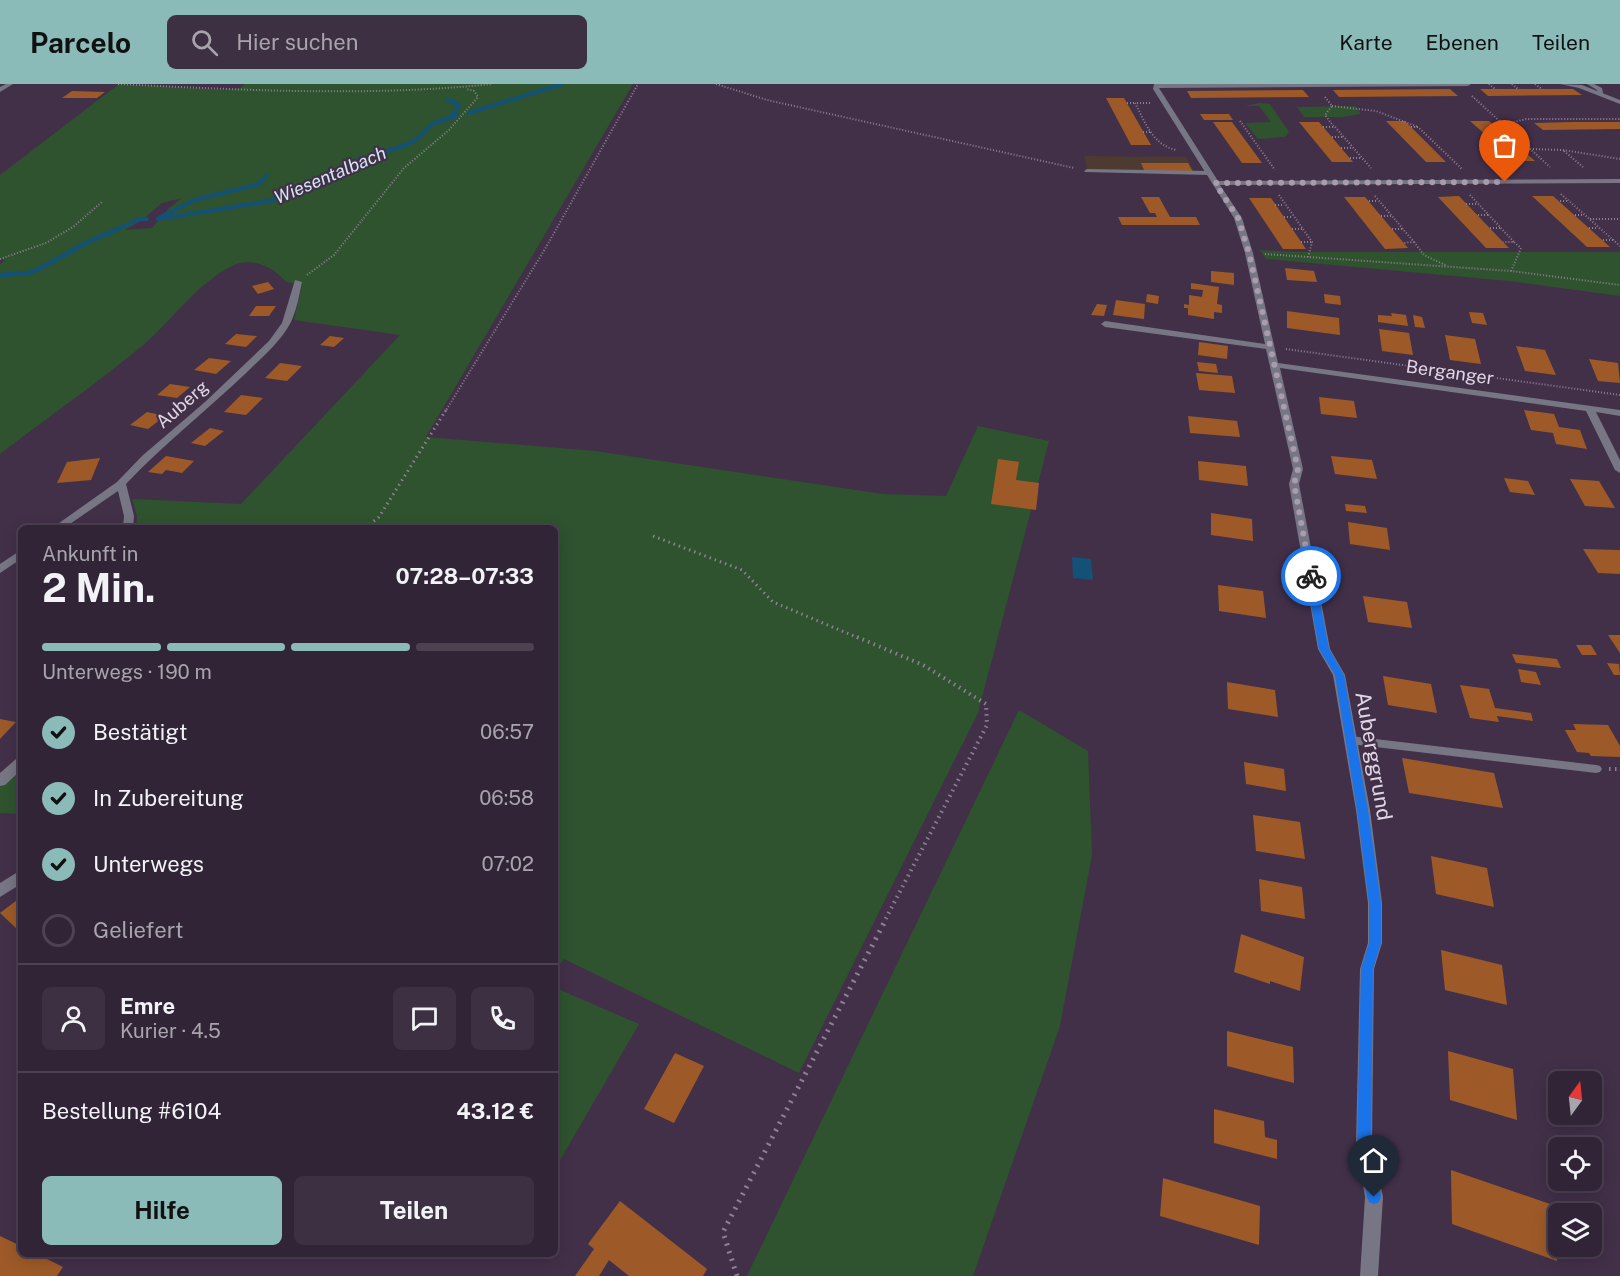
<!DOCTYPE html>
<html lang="de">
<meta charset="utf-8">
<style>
:root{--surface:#322437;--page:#3d3042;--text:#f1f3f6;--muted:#a8a4ad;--line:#4d4152;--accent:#8bbbb9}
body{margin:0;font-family:"Public Sans",sans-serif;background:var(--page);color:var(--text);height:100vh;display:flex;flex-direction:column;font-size:22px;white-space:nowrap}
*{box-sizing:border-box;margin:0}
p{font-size:20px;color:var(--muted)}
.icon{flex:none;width:33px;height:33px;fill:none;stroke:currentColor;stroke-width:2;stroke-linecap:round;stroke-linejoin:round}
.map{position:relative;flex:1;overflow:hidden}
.panel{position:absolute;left:18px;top:441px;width:540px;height:732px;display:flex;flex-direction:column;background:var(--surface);border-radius:9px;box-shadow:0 3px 15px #0003,0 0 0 2px var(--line)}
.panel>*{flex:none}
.needle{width:39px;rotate:15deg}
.tools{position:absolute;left:1548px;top:987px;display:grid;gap:12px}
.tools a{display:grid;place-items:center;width:54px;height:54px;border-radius:9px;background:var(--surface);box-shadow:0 3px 15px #0003,0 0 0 2px var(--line);font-size:30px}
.pin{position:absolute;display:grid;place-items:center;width:51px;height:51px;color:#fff;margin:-62px -26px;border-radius:50% 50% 50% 0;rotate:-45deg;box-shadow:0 0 6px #0007}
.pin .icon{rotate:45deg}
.courier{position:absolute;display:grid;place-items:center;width:60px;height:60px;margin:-30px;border:4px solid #1a73e8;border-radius:50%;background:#fff;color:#222;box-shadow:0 2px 8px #0007}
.headline em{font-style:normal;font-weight:700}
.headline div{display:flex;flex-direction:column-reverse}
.headline{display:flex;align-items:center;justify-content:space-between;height:102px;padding:0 24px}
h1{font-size:39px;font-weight:700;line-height:45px}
.bar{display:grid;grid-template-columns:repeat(4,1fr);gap:9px 6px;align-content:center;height:72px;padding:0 24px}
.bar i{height:8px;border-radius:4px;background:var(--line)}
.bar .selected{background:var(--accent)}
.bar p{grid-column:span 4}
.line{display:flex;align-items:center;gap:15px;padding:0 24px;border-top:2px solid var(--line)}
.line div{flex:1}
.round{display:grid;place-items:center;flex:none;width:63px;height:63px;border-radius:9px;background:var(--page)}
ol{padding:0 24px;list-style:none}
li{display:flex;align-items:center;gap:18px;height:66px}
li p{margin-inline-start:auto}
li .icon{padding:6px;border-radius:50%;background:var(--accent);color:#111;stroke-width:4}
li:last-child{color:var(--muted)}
li i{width:33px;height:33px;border:3px solid var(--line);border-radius:50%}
.primary-button{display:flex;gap:12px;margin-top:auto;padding:12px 24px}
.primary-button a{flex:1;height:69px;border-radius:9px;background:var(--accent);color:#111;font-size:24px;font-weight:700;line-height:69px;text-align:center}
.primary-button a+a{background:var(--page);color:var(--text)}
header{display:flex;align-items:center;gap:36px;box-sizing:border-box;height:84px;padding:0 30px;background:var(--accent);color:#111}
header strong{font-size:28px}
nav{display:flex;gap:33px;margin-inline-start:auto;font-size:21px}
.search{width:420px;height:54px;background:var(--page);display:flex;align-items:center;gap:15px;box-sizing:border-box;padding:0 21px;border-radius:9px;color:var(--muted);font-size:22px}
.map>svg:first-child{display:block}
.commercial{fill:#4d3b32}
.green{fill:#2e532e;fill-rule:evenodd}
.water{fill:#145177}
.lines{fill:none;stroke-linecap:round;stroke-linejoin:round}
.stream-far1{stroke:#145177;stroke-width:4}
.stream{stroke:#145177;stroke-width:4.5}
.building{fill:#9d5a28}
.path-far3{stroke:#8e8094;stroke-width:2;stroke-dasharray:1 2;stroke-linecap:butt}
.path-far2{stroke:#8e8094;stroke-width:3;stroke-dasharray:1.5 4;stroke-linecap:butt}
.path-far1{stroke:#8e8094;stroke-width:4;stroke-dasharray:1.5 4.5;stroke-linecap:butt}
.path{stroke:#8e8094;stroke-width:5;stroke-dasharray:2 6;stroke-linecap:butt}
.lane{fill:#767684;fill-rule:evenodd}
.street{fill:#767684;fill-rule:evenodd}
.route{fill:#1a73e8}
.done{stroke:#a99caf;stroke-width:6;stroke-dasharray:0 10.8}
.labels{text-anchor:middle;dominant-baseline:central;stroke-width:4.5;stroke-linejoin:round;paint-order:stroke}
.far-water-label{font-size:18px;font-style:italic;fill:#d4e7f5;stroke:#423049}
.far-street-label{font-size:18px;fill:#e1d6e6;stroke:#423049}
.street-label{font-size:21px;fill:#e1d6e6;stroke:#423049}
</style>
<header>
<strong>Parcelo</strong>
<div class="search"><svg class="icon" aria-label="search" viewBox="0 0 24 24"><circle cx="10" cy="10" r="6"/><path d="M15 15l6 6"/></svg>Hier suchen</div>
<nav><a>Karte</a><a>Ebenen</a><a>Teilen</a></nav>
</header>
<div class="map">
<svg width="1620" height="1192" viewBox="0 0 1620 1192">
<rect width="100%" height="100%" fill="#423049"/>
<path class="commercial" d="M1084 72 1186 73 1195 89 1086 86 1087 82Z"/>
<path class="green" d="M119 0 226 6 240 4 245 0H633L426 353 595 367 883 410 946 412 978 342 1049 357 978 629 799 989 564 875 555 887V444H136L137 432 132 415 241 420 400 251 294 236 302 201 286 198C272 182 251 172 230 183 194 202 172 237 142 262 96 300 47 334 0 370V180L5 177 0 174V91ZM182 114 169 124 152 144 125 146 142 136 162 119Z
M1260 19 1270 20 1289 48 1285 53 1258 55 1245 39 1271 38 1259 22H1244Z
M1355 22 1361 30 1343 33H1304L1297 23Z
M1260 166 1296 168H1620V212L1509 197 1266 175Z
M1019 626 1088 667 1092 771 1060 942 973 1192H747Z
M21 682V730L0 729V702Z
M558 905 639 940 555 1085V910Z"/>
<path class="water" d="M1072 473 1091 475 1093 496 1073 494Z"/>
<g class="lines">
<path class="stream-far1" d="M447 15 459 21 452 32
M469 29 562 0
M160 133 195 116 259 100 267 91
M158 135 270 117 301 107 351 78 406 61 417 55 432 40 457 31
M115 146 140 135H147"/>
<path class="stream" d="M0 191 28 189 39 185 86 159 118 145"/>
</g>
<path class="building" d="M1450 5 1458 12 1339 13 1333 6Z
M1480 5H1573L1582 11 1488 12Z
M1303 6 1309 13 1191 14 1187 7Z
M72 7 105 8 97 14H62Z
M1106 14H1124L1151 61H1131Z
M1200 30H1229L1233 36H1204Z
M1386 37H1405L1446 78H1426Z
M1470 37H1489L1535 77H1515Z
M1213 38H1232L1262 79H1242Z
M1299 38H1319L1353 78H1332Z
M1574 38H1620V45L1543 46 1534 39Z
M1141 79H1188L1193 88H1145Z
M1459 112 1503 158 1509 164H1486L1438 113Z
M1532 112H1553L1610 163H1587Z
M1141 113H1159L1170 133H1196L1200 141H1122L1118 133H1157L1155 129H1150Z
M1344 113H1365L1408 164 1385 165Z
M1249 114H1271L1306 165H1283Z
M1285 184 1314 187 1317 198 1287 196Z
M1211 187 1234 189V201L1211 198Z
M268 198 274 205 258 210 252 202Z
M1191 199 1219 203 1217 220 1222 221V229L1214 228V235L1188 231V224H1184V220L1189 221V211L1202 213 1203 206 1191 205Z
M1147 210 1159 212 1158 220 1146 218Z
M1324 210 1340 212 1341 221 1325 219Z
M1116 216 1145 220 1144 235 1113 231Z
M1097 220 1107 221 1104 232 1091 231Z
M256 222H276L269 232H249Z
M1287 227 1339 234 1340 251 1287 244Z
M1469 228 1483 229 1487 241 1472 239Z
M1391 229 1406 231 1408 242 1378 238V231L1392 232Z
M1413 231 1422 233 1425 244 1415 243Z
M1379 245 1409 249 1413 271 1382 267Z
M236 250 257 252 246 263 225 260Z
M1445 251 1475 255 1481 280 1450 276Z
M330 252 344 254 334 263 320 261Z
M1199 258 1228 262 1227 275 1198 271Z
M1516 262 1545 266 1556 291 1525 287Z
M209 274 231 277 216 290 194 286Z
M1589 275 1618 279 1620 299 1598 297Z
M1197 278 1216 280 1218 289 1199 287Z
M280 279 302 282 287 297 265 294Z
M1196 289 1232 292 1235 309 1199 306Z
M170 300 190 303 177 314 157 311Z
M241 311 263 314 246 331 224 328Z
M1319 313 1354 317 1357 334 1321 330Z
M1524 326 1554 330 1559 343 1580 346 1587 365 1556 360 1553 349 1531 346Z
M147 328 165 332 148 345 130 341Z
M1188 332 1237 337 1240 353 1190 349Z
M210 344 224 347 205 362 191 359Z
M166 372 194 377 182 389 166 386 162 390 148 388Z
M1331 372 1372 376 1377 395 1335 390Z
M100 374 91 396 57 399 67 378Z
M998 375 1019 378 1016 396 1039 399 1036 426 991 420Z
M1198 377 1246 382 1248 402 1199 396Z
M1504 394 1528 397 1535 411 1510 408Z
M1570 395 1599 397 1615 424 1585 422Z
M1345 420 1365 422 1367 429 1346 427Z
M1211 429 1252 435 1253 457 1211 451Z
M1348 438 1387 444 1390 466 1350 460Z
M1583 465 1620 466V490L1598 489Z
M1218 501 1263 507 1266 534 1219 527Z
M1363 512 1407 518 1412 544 1368 538Z
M1608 551H1620V569Z
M1576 561H1591L1597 571H1582Z
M1512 570 1557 575 1561 584 1516 579Z
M1607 579 1619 580 1620 591H1614Z
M1518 585 1536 588 1541 601 1521 598Z
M1383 592 1431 600 1437 629 1388 621Z
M1227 598 1275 606 1278 633 1228 625Z
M1460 601 1489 605 1495 624 1531 629 1533 637 1497 632 1499 638 1470 634Z
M0 635 16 638 0 655Z
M1573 640 1608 641 1620 662V673L1591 672 1589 669 1577 668 1565 646H1576Z
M1402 674 1494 689 1503 724 1409 709Z
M1244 678 1284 685 1286 707 1246 700Z
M1253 731 1300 738 1305 775 1256 767Z
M1431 772 1487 784 1494 823 1436 810Z
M1259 795 1302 803 1305 835 1261 827Z
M21 813V844L18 846 0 829Z
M1241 850 1304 873 1300 907 1270 897V900L1234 888Z
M1441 866 1502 881 1507 921 1445 906Z
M1227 947 1293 963 1294 999 1227 982Z
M1448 967 1513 985 1517 1036 1450 1016Z
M675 969 704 982 674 1039 644 1025Z
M1214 1025 1264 1037 1265 1053 1277 1056V1075L1214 1059Z
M1451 1086 1553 1121 1557 1177 1452 1140Z
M1163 1094 1260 1122 1259 1161 1160 1132Z
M620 1117 707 1185 703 1192H629L609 1176 599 1192H575L594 1165 588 1160Z
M0 1152 21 1162V1170H37L63 1183 57 1192H0Z"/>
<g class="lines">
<path class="path-far3" d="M118 0C243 6 368 13 492 0
M716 0 767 16 1074 84
M1489 0 1495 5
M1512 0 1518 5
M1535 0 1542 5
M1472 12 1550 83
M1325 13 1332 22 1325 31 1334 43
M1127 19H1135
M1150 19H1135C1145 38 1153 62 1177 66
M1332 22 1376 27 1418 43
M1240 37 1275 86
M1502 41 1526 35H1620
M1323 43H1335L1371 84
M1411 43H1418L1462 85
M1143 48H1151
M1332 53H1343
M1341 64H1352
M1530 65 1563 66 1620 75
M1564 67 1583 83
M1350 74H1361
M1561 110 1620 162
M1279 111 1312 158 1308 174
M1470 111 1514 158H1503
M1375 112 1414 158 1403 159
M1369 117H1378
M1560 117H1569
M1466 120H1477
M1275 121H1284
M1478 131H1488
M1575 131H1584
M1381 132H1391
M1284 133H1293
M1590 135H1620
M1490 144H1500
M1589 144H1598
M1292 145H1302
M1392 145H1402
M1603 156H1613
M1301 158H1311
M1414 158 1424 171 1447 182
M1265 170 1511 187 1620 201
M0 175 46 159 73 143 103 117
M1511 187 1521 164 1514 158
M307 191 334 171 404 84 449 46 478 13 474 7 466 5
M1286 265 1620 311
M445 328 545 165 638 0"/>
<path class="path-far2" d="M365 444 379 433 446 326
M653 452 742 486 773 518 861 555"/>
<path class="path-far1" d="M857 553 923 581 986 620 987 641 884 838
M1609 685H1620"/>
<path class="path" d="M737 1192 723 1148 885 837"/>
<path class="lane" d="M1587 0H1594L1602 4 1603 9 1598 10 1597 6Z
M1087 85 1209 87 1212 89 1209 91 1085 88 1084 87Z
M1350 652 1596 681 1600 682 1602 685 1600 688 1596 689 1350 660 1346 659 1344 656 1346 653Z"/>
<path class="street" d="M6 0H13L0 8V3Z
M1154 0H1471L1468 2 1159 4 1218 97 1620 95V99L1220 101 1242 134 1253 169 1278 279 1620 326V332L1596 328 1620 376V389L1615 386 1586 327 1280 284 1303 385 1299 400 1330 565 1345 591 1370 726 1382 819V859L1374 885 1372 1060 1383 1113 1378 1192H1360L1365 1113 1356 1060 1360 885 1368 859V819L1356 726 1333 591 1318 565 1289 400 1293 385 1266 265 1105 243 1101 240 1105 237 1265 260 1245 169 1234 134 1153 5Z
M1560 0 1582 1 1620 16V20L1579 4Z
M295 196 302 198C299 212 297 225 291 238 280 259 261 274 245 290 206 327 163 361 126 400L134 432 133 444H123L124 432 118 407 64 444H52L117 398 142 372 205 318 269 257 282 239Z
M21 466V475L0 489V480Z
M21 674V686L5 701 0 702V689L16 675Z
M21 786V800L0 813V799Z"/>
</g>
<path class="route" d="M1311 489 1315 492 1329 565 1344 591 1368 726 1381 819V859L1373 885 1371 1060 1381 1113 1379 1118 1374 1120 1369 1118 1367 1113 1357 1060 1361 885 1369 859V819L1357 726 1335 591 1319 565 1306 492Z"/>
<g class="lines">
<path class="done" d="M1311 492 1294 400 1298 385 1249 169 1238 134 1215 99 1505 98"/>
</g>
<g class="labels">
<g class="far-water-label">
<text transform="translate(330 91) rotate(-23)">Wiesentalbach</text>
</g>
<g class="far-street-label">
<text transform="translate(1450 288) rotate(8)">Berganger</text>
<text transform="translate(182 320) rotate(-41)">Auberg</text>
</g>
<g class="street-label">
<text transform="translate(1374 672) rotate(80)">Auberggrund</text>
</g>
</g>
</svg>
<div class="tools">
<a><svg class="needle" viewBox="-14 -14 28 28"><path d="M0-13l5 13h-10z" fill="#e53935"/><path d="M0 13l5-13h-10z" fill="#a8a4ad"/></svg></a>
<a><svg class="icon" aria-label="locate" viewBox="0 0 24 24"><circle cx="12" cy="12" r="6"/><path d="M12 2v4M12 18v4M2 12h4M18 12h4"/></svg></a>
<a><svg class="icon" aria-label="layers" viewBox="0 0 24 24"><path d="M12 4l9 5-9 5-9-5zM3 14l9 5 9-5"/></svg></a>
</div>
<div class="pin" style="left:1505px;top:98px;background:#ea580c"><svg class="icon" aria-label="bag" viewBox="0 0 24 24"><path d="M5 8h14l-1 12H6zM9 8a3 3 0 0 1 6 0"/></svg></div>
<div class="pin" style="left:1374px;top:1113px;background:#1f2937"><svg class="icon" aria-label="home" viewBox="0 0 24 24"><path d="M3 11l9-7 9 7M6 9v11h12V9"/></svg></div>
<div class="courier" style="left:1311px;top:492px"><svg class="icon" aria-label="bike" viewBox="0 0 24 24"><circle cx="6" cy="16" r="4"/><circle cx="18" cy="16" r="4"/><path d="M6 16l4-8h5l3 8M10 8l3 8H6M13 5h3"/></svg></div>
<section class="panel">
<div class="headline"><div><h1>2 Min.</h1><p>Ankunft in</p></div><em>07:28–07:33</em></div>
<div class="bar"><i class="selected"></i><i class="selected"></i><i class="selected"></i><i></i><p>Unterwegs · 190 m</p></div>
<ol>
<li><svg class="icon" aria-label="check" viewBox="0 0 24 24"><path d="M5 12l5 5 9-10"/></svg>Bestätigt<p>06:57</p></li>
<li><svg class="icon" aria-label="check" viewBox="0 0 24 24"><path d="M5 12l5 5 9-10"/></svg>In Zubereitung<p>06:58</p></li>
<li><svg class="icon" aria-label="check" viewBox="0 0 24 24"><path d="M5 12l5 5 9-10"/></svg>Unterwegs<p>07:02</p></li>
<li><i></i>Geliefert</li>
</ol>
<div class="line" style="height:108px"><a class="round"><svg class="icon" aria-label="person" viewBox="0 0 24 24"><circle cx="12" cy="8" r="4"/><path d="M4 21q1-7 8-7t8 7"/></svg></a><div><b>Emre</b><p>Kurier · 4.5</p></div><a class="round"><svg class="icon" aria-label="chat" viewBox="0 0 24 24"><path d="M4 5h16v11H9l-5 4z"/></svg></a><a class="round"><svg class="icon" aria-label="phone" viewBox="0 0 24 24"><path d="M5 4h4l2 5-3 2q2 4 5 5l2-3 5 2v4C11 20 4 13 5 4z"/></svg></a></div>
<div class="line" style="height:78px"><div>Bestellung #6104</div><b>43.12 €</b></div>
<div class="primary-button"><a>Hilfe</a><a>Teilen</a></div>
</section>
</div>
